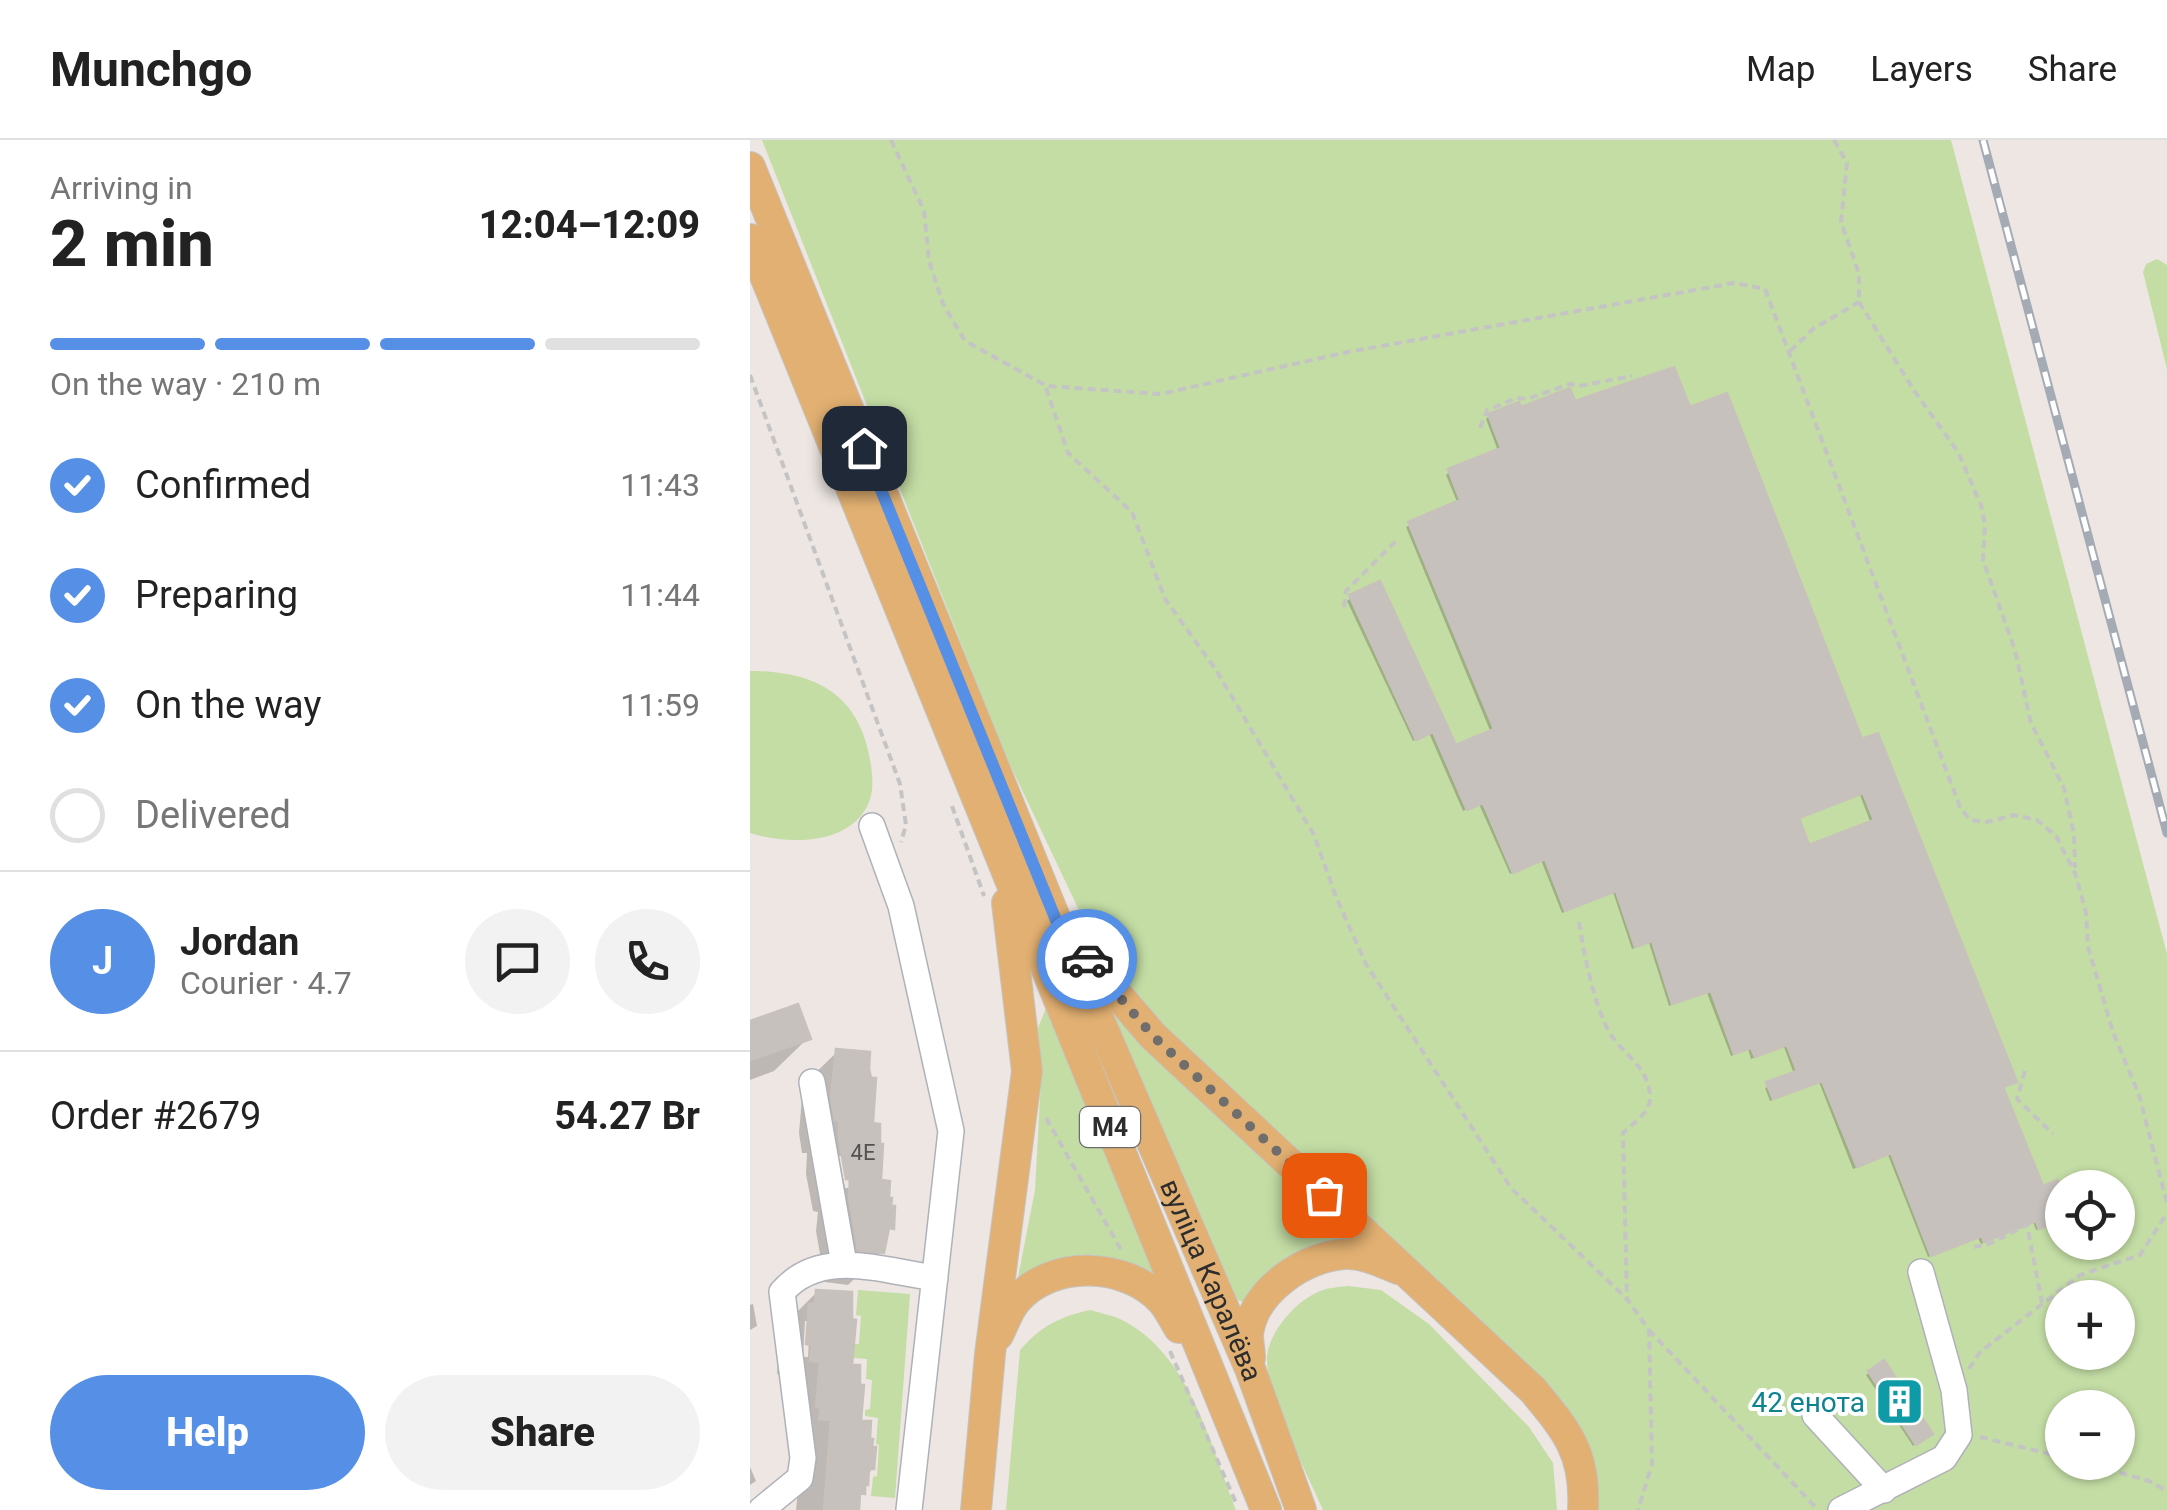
<!DOCTYPE html>
<meta charset="utf-8">
<style>
:root{--surface:#fff;--page:#f2f2f2;--text:#222;--muted:#767676;--line:#e0e0e0;--accent:#568fe6}
body{margin:0;font-family:Roboto,sans-serif;background:var(--page);color:var(--text);height:100vh;display:flex;flex-direction:column;font-size:38px;white-space:nowrap}
*{box-sizing:border-box;margin:0}
p{font-size:32px;color:var(--muted)}
.icon{flex:none;width:55px;height:55px;fill:none;stroke:currentColor;stroke-width:2;stroke-linecap:round;stroke-linejoin:round}
.map{position:relative;flex:1;overflow:hidden}
.side{display:flex;flex-direction:column;background:var(--surface);width:750px}
.side>*{flex:none}
.fabs{position:absolute;left:1295px;top:1030px;display:grid;gap:20px}
.fabs a{display:grid;place-items:center;width:90px;height:90px;border-radius:50%;background:var(--surface);box-shadow:0 2px 8px #0004;font-size:50px}
.pin{position:absolute;display:grid;place-items:center;width:85px;height:85px;color:#fff;margin:-42px;border-radius:20px;box-shadow:0 5px 15px #0006}
.courier{position:absolute;display:grid;place-items:center;width:100px;height:100px;margin:-50px;border:8px solid #568fe6;border-radius:50%;background:#fff;color:#222;box-shadow:0 2px 12px #0007}
.head em{font-style:normal;font-weight:800}
.head div{display:flex;flex-direction:column-reverse}
.head{display:flex;align-items:center;justify-content:space-between;height:170px;padding:0 50px}
h1{font-size:65px;font-weight:800;line-height:75px}
.bar{display:grid;grid-template-columns:repeat(4,1fr);gap:15px 10px;align-content:center;height:120px;padding:0 50px}
.bar i{height:12px;border-radius:8px;background:var(--line)}
.bar .active{background:var(--accent)}
.bar p{grid-column:span 4}
.line{display:flex;align-items:center;gap:25px;padding:0 50px;border-top:2px solid var(--line)}
.line div{flex:1}
.round{display:grid;place-items:center;flex:none;width:105px;height:105px;border-radius:52px;background:var(--page)}
ol{padding:0 50px;list-style:none}
li{display:flex;align-items:center;gap:30px;height:110px}
li p{margin-inline-start:auto}
li .icon{padding:10px;border-radius:50%;background:var(--accent);color:#fff;stroke-width:4}
li:last-child{color:var(--muted)}
li i{width:55px;height:55px;border:5px solid var(--line);border-radius:50%}
.button{display:flex;gap:20px;margin-top:auto;padding:20px 50px}
.button a{flex:1;height:115px;border-radius:60px;background:var(--accent);color:#fff;font-size:40px;font-weight:800;line-height:115px;text-align:center}
.button a+a{background:var(--page);color:var(--text)}
header{display:flex;align-items:center;gap:60px;box-sizing:border-box;height:140px;padding:0 50px;background:var(--surface);border-bottom:2px solid var(--line)}
header strong{font-size:48px}
nav{display:flex;gap:55px;margin-inline-start:auto;font-size:35px}
main{display:flex;flex:1;min-height:0}
.map>svg:first-child{display:block}
.green{fill:#c4dda5;fill-rule:evenodd}
.shadow{fill:#0003;fill-rule:evenodd}
.building{fill:#c6c1bd;stroke:#c8c1bb;stroke-width:2.5;fill-rule:evenodd}
.lines{fill:none;stroke-linecap:round;stroke-linejoin:round}
.minor-casing{stroke:#aeb2b8;stroke-width:28}
.major-casing{stroke:#c4c4c4;stroke-width:32}
.path{stroke:#c4c4c4;stroke-width:4;stroke-dasharray:8 5;stroke-linecap:butt}
.minor{stroke:#fff;stroke-width:25}
.major{stroke:#e2b072;stroke-width:30}
.rail-casing{stroke:#a5abb5;stroke-width:9}
.rail{stroke:#fff;stroke-width:5;stroke-dasharray:15;stroke-linecap:butt}
.done{stroke:#706e6c;stroke-width:10;stroke-dasharray:0 18}
.route{stroke:#568fe6;stroke-width:12}
.labels{text-anchor:middle;dominant-baseline:central;stroke-width:8;stroke-linejoin:round;paint-order:stroke}
.number-label{font-size:22px;fill:#535251}
.shield{fill:#fff;stroke:#6c6c6c;stroke-width:2.5}
.shield-label{font-size:25px;font-weight:bold;fill:#2d2d2d}
.street-label{font-size:28px;fill:#2d2d2d;stroke:#fff}
.culture-label{font-size:28px;fill:#0d838f;stroke:#fff;text-anchor:end}
</style>
<header>
<strong>Munchgo</strong>
<nav><a>Map</a><a>Layers</a><a>Share</a></nav>
</header>
<main>
<section class="side">
<div class="head"><div><h1>2 min</h1><p>Arriving in</p></div><em>12:04–12:09</em></div>
<div class="bar"><i class="active"></i><i class="active"></i><i class="active"></i><i></i><p>On the way · 210 m</p></div>
<ol>
<li><svg class="icon" aria-label="check" viewBox="0 0 24 24"><path d="M5 12l5 5 9-10"/></svg>Confirmed<p>11:43</p></li>
<li><svg class="icon" aria-label="check" viewBox="0 0 24 24"><path d="M5 12l5 5 9-10"/></svg>Preparing<p>11:44</p></li>
<li><svg class="icon" aria-label="check" viewBox="0 0 24 24"><path d="M5 12l5 5 9-10"/></svg>On the way<p>11:59</p></li>
<li><i></i>Delivered</li>
</ol>
<div class="line" style="height:180px"><b class="round" style="background:var(--accent);color:#fff">J</b><div><b>Jordan</b><p>Courier · 4.7</p></div><a class="round"><svg class="icon" aria-label="chat" viewBox="0 0 24 24"><path d="M4 5h16v11H9l-5 4z"/></svg></a><a class="round"><svg class="icon" aria-label="phone" viewBox="0 0 24 24"><path d="M5 4h4l2 5-3 2q2 4 5 5l2-3 5 2v4C11 20 4 13 5 4z"/></svg></a></div>
<div class="line" style="height:130px"><div>Order #2679</div><b>54.27 Br</b></div>
<div class="button"><a>Help</a><a>Share</a></div>
</section>
<div class="map">
<svg width="1417" height="1370" viewBox="0 0 1417 1370">
<rect width="100%" height="100%" fill="#ede6e2"/>
<path class="green" d="M12 0H1201L1417 814V1370H848C851 1339 845 1318 831 1291L409 881 382 852 336 785 254 612ZM1312 1048H1368V1102H1312ZM1312 1158H1368V1212H1312ZM1312 1268H1368V1322H1312Z
M1407 119 1417 125V229L1393 132 1396 124Z
M0 531C67 531 111 555 121 625 123 641 124 656 115 670 93 706 35 704 0 693Z
M354 862 608 1107 498 1164 479 1157Z
M296 868 410 1138 266 1148 285 1050 291 939 288 888Z
M598 1146 631 1150 679 1184 779 1287 803 1323 807 1370H573C558 1335 515 1253 517 1217 519 1192 545 1162 568 1152 576 1148 588 1147 598 1146Z
M108 1150 160 1154 145 1358 121 1356 123 1337 127 1336 129 1305 126 1304 128 1278 115 1276V1270L120 1269 122 1240 116 1239 117 1219 103 1218 104 1204H109L111 1176 106 1175Z
M340 1170C349 1173 361 1175 370 1179 440 1213 460 1304 486 1370H256L270 1210C291 1186 309 1177 340 1170Z"/>
<path class="shadow" d="M824 264 939 270 1111 602 1264 941 1251 948 1292 1049 1306 1043 1312 1059V1080L1286 1090 1283 1082 1231 1104 1228 1098 1178 1117 1138 1015 1103 1029 1069 942 1020 961 1015 948 1044 934 1034 907 1001 919 998 909 981 916 957 853 919 866 899 803 882 809 863 752 812 773 791 720 760 734 729 664 713 671 679 593 663 601 597 461 601 458 705 608 741 593 656 387 708 364 696 335 699 332 748 311 736 279 739 276ZM1110 655 1121 684 1058 708 1047 679Z
M0 883 58 898 24 931 0 940Z
M87 912 121 986 128 1042 141 1088 136 1093 132 1111 98 1145 75 1142 66 1091 68 1072 63 1071 56 1034 57 1013H52L49 993 53 945ZM89 1016H94L100 1048H95Z
M67 1152 100 1227 108 1283 122 1328 108 1357 106 1370H46L52 1310 37 1297 40 1252 31 1251 32 1235 27 1234 29 1197 36 1183ZM55 1181H60L58 1217H53Z
M3 1164 7 1186 0 1190V1165Z
M1119 1233 1177 1296 1163 1306 1116 1235Z
M0 1327 6 1341 0 1345Z"/>
<path class="building" d="M924 227 940 267 977 253 1112 599 1128 593 1267 942 1253 947 1293 1046 1307 1040 1312 1053V1080L1289 1089 1286 1081 1234 1102 1232 1096 1181 1116 1141 1013 1107 1027 1072 941 1023 959 1016 942 1047 931 1037 905 1005 917 1001 908 984 914 961 851 922 864 902 801 885 807 866 751 815 771 795 719 763 733 733 663 717 670 683 592 666 600 599 455 630 441 706 605 744 589 658 382 710 360 698 329 751 308 738 274 769 262 771 267 820 248 825 261ZM1113 653 1124 680 1059 705 1049 678Z
M48 864 61 899 0 920V881Z
M86 909 120 912 119 929 121 938H126L123 983 130 984V1004H133L131 1040 140 1041 139 1058H142L141 1066H145L144 1089 139 1088 134 1113 108 1110 99 1056 100 1039H96L89 999V980H85L81 958Z
M66 1150 102 1152V1179L106 1180 102 1225H110V1245H114L111 1281H121L120 1299H123L122 1307H126L124 1329H119L118 1345H115V1354L110 1353 109 1370H74L81 1280 69 1279 71 1268 66 1267 70 1222 60 1221 62 1205 56 1204 59 1164H65Z
M1134 1220 1183 1294 1166 1305 1118 1231Z"/>
<g class="lines">
<defs>
<path id="minor" d="M122 686 151 766 201 991 159 1370
M62 942 94 1124
M1065 1275 1134 1350
M11 1370 50 1338 53 1318 32 1152C71 1107 133 1131 185 1138
M1091 1370 1194 1318 1209 1295 1204 1250 1171 1132"/>
<g id="major">
<path id="s1" d="M0 27 308 785 501 1231 551 1370"/>
<path d="M0 99 516 1370"/>
<path d="M329 810 403 896 783 1250C818 1292 836 1314 833 1370"/>
<path d="M248 1195C254 1184 258 1170 266 1161 301 1119 377 1122 412 1161 419 1169 424 1180 429 1188"/>
<path d="M500 1218C500 1211 498 1202 498 1195 502 1152 554 1116 595 1114 613 1113 631 1122 648 1129"/>
<path d="M226 1370 240 1214 277 931 257 763"/>
</g>
</defs>
<use href="#minor" class="minor-casing"/>
<use href="#major" class="major-casing"/>
<path class="path" d="M141 0 174 71 179 121 193 164 215 201 297 246 410 254 598 212 984 143 1015 149 1210 667 1220 680 1237 682 1264 675 1287 680 1306 696 1325 733 1336 773 1338 807 1363 892 1389 955 1417 1063
M1084 0 1097 23 1091 82 1109 134V162L1165 252 1208 312 1231 365 1235 385 1233 420 1265 510 1281 583 1314 648 1324 694 1325 728
M1040 211 1063 189 1109 162
M0 235 150 644 156 685 151 702
M296 248 318 313 382 372 415 459 466 530 564 695 586 757 616 824 761 1048 877 1159
M730 288 737 270 767 258 777 259 820 244 829 246 882 236
M594 467 596 451 647 400
M202 666 234 756
M829 782C835 818 841 852 856 886 869 914 899 924 900 957 901 972 883 983 873 993L877 1159 899 1190 902 1324 888 1370
M1275 931 1267 959 1303 994
M296 978 373 1113
M1224 1107 1239 1104 1277 1085 1292 1163
M899 1190 1068 1370
M420 1211 486 1363
M1219 1229 1230 1212 1330 1135 1390 1115 1417 1073
M1230 1297 1312 1317
M1332 1322 1399 1341 1417 1351"/>
<use href="#minor" class="minor"/>
<use href="#major" class="major"/>
<defs>
<path id="rail" d="M1233 0 1417 693"/>
</defs>
<use href="#rail" class="rail-casing"/>
<use href="#rail" class="rail"/>
</g>
<g class="lines">
<path class="done" d="M337 819 403 896 574 1055"/>
<path class="route" d="M114 308 308 785 337 819"/>
</g>
<defs>
<symbol id="building-square" viewBox="-11 -11 22 22"><rect x="-9" y="-9" width="18" height="18" rx="4" fill="#0f9aa8" stroke="#fff"/><path d="M-4-6H4V6H1V3H-1V6H-4ZM-2.5-4.3h1.7v1.8h-1.7ZM.8-4.3h1.7v1.8H.8ZM-2.5-1h1.7V.8h-1.7ZM.8-1h1.7V.8H.8Z" fill="#fff"/></symbol>
</defs>
<g fill-rule="evenodd">
<use href="#building-square" x="1122" y="1234" width="55" height="55"/>
</g>
<g class="labels">
<g class="number-label">
<text x="113" y="1012">4Е</text>
</g>
<rect class="shield" x="330" y="967" width="60" height="40" rx="8"/>
<g class="shield-label">
<text x="360" y="987">М4</text>
</g>
<g class="street-label">
<text stroke="none"><textPath href="#s1" startOffset="1205">вуліца Каралёва</textPath></text>
</g>
<g class="culture-label">
<text x="1115" y="1262">42 енота</text>
</g>
</g>
</svg>
<div class="fabs">
<a><svg class="icon" aria-label="locate" viewBox="0 0 24 24"><circle cx="12" cy="12" r="6"/><path d="M12 2v4M12 18v4M2 12h4M18 12h4"/></svg></a>
<a>+</a>
<a>−</a>
</div>
<div class="pin" style="left:574px;top:1055px;background:#ea580c"><svg class="icon" aria-label="bag" viewBox="0 0 24 24"><path d="M5 8h14l-1 12H6zM9 8a3 3 0 0 1 6 0"/></svg></div>
<div class="pin" style="left:114px;top:308px;background:#1f2937"><svg class="icon" aria-label="home" viewBox="0 0 24 24"><path d="M3 11l9-7 9 7M6 9v11h12V9"/></svg></div>
<div class="courier" style="left:337px;top:819px"><svg class="icon" aria-label="car" viewBox="0 0 24 24"><path d="M5 17H2v-5l4-1 3-4h7l3 4 3 1v5h-3M9 17h6M6 11h13"/><circle cx="7" cy="17" r="2"/><circle cx="17" cy="17" r="2"/></svg></div>
</div>
</main>
